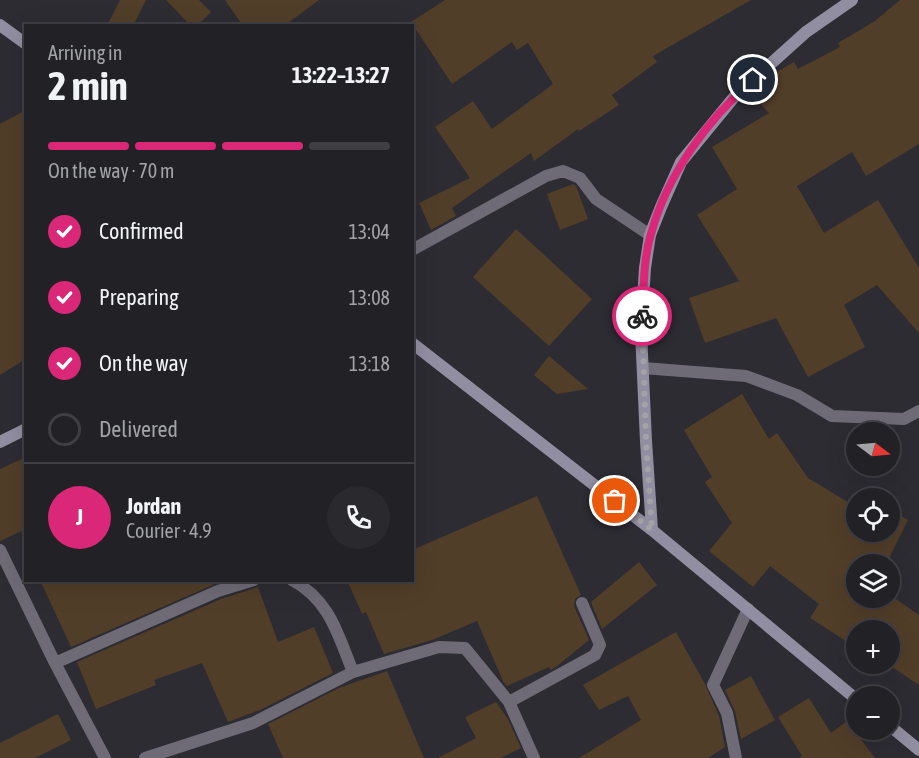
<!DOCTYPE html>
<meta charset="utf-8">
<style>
:root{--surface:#222126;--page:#2a292e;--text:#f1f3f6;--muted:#a2a3a7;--line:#3f3e43;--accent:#db2777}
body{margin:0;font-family:"Asap Condensed",sans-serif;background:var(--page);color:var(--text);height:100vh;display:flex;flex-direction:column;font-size:22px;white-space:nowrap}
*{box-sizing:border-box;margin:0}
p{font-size:20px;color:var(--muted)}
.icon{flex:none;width:33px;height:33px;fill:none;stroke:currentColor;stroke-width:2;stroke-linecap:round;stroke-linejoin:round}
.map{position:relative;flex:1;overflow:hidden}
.drawer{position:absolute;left:24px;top:24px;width:390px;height:558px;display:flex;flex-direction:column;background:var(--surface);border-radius:0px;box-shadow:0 6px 24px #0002,0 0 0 2px var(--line)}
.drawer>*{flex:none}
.needle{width:39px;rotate:106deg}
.controls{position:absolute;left:846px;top:422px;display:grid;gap:12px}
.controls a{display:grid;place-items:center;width:54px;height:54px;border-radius:50%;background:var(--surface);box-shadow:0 6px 24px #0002,0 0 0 2px var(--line);font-size:30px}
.pin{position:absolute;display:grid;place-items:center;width:51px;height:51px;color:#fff;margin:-26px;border:3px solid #fff;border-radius:50%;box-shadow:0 2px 6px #0007}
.courier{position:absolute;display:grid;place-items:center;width:60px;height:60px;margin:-30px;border:4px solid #db2777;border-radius:50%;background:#fff;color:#222;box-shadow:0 2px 8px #0007}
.headline em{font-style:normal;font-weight:700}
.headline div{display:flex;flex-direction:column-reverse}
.headline{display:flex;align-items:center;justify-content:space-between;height:102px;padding:0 24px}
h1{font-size:39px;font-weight:700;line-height:45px}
.bar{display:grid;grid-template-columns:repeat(4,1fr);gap:9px 6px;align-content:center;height:72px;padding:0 24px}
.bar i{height:8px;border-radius:4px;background:var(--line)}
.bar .on{background:var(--accent)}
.bar p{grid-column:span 4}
.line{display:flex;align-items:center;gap:15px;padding:0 24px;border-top:2px solid var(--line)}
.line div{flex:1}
.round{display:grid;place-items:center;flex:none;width:63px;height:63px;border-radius:32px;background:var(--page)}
ol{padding:0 24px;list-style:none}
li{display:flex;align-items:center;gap:18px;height:66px}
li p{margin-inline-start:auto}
li .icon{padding:6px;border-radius:50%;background:var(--accent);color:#fff;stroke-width:4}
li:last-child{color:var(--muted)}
li i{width:33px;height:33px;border:3px solid var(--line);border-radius:50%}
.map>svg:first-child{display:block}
.building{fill:#513e29}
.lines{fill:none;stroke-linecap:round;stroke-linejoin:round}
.street{stroke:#6e6b77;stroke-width:12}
.secondary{stroke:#928ea1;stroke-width:12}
.done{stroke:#a3a2a7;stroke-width:6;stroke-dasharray:0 10.8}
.route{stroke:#db2777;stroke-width:8}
</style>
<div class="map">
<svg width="919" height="758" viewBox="0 0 919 758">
<rect width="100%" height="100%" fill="#2d2c33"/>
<path class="building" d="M120 0H146L133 26H107Z
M166 0H199L211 12 197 26H191Z
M225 0H319L284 26H243Z
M445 0H751L653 56 657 62 612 95 619 105 579 131 578 129 534 161 531 153 452 208 456 216 431 230 419 203 470 178 435 127 473 101 492 129 553 84 528 43 517 50 512 42 452 84 411 22Z
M900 0H919V144L866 176 852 152 797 186 824 233 878 200 919 268V333L877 285 844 305 865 347 808 377 776 318 705 343 689 298 739 281 697 215 737 189 712 147 769 113 750 93 771 75 794 62 798 69 840 47 838 43 875 21Z
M26 110V359L0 375V124Z
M573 184 576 186 588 219 560 230 547 194Z
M516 229 592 299 549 346 473 277Z
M549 356 588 389 557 394 534 375Z
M742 394 769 439 777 433 808 478 856 507V531H890V510L908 520 886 564H856V597H890V595L919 615V685L886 663H890V630H856V643L848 638 846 641 810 618 819 604 770 566 753 587 709 551 732 523 705 482 712 477 684 430Z
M26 457V529L0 541V469Z
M537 496 581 595 575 599 574 606 589 640 557 666 551 670 549 667 507 686 503 681 477 621 432 640 384 654 366 612 362 614 347 580H412V550Z
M639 562 657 585 602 629 591 602Z
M40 580H224L71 647Z
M258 587 278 642 314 627 333 673 262 709 228 722 202 663 154 680 156 685 96 709 77 662 221 599Z
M676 632 705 684 719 716 725 747 708 758H579L641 720 628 696 599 710 583 685Z
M387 671 424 758H283L268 724 339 688Z
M751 676 775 720 741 739 735 711 725 690Z
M809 698 831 733 847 721 875 758H800L802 756 778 717Z
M496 702 508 719 521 748 501 758H438L476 738 465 717Z
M58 714 71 740 35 758H0V743Z"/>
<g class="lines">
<path class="street" d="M412 250 546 176 563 171 580 178 596 199 650 235
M643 368 746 376 797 395 832 416 904 419 919 411
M0 550 55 663 105 758
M292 580C330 600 338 635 353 672
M55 663 218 591 254 580
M509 702 595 655 600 645 582 603
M145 758 253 723 353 672 439 647 465 648 509 702 534 758
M736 758 727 713 713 685 748 609"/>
<path class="secondary" d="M0 25 26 44
M412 343 652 530 856 699
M0 442 26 429
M652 530 646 441 641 332 645 268 650 235 661 207 681 162 735 96 806 32 852 0
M890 726 919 750"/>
</g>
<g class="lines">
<path class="done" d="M615 501 652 530 646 441 642 316"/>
<path class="route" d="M642 316C644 289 643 260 651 234 667 175 707 120 753 80"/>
</g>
</svg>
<div class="controls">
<a><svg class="needle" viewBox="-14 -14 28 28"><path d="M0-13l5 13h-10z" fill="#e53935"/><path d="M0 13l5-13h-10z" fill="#a2a3a7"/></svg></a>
<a><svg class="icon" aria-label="locate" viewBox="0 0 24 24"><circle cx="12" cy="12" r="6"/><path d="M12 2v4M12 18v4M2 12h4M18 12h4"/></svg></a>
<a><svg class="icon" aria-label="layers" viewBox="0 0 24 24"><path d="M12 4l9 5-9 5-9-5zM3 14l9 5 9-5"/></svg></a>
<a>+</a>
<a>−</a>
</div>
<div class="pin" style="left:615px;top:501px;background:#ea580c"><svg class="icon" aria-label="bag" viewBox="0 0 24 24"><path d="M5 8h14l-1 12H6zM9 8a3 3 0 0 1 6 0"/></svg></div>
<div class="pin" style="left:753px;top:80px;background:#1f2937"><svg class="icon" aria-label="home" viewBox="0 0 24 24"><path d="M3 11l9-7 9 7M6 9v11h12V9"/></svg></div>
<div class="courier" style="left:642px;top:316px"><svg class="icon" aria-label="bike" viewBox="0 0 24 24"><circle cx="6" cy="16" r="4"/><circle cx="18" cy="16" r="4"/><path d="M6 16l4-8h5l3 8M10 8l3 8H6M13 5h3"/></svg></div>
<section class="drawer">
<div class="headline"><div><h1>2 min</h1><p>Arriving in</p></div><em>13:22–13:27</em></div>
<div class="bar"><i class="on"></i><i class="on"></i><i class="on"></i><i></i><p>On the way · 70 m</p></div>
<ol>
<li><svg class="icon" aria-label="check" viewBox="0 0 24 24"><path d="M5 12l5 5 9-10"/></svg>Confirmed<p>13:04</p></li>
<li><svg class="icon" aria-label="check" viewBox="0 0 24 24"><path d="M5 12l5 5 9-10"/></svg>Preparing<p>13:08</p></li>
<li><svg class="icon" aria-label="check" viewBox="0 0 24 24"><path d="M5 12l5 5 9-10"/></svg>On the way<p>13:18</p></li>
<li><i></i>Delivered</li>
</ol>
<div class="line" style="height:108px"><b class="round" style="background:var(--accent);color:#fff">J</b><div><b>Jordan</b><p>Courier · 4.9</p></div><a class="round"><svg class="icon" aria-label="phone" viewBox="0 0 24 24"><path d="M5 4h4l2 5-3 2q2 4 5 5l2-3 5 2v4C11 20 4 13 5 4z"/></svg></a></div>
</section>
</div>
